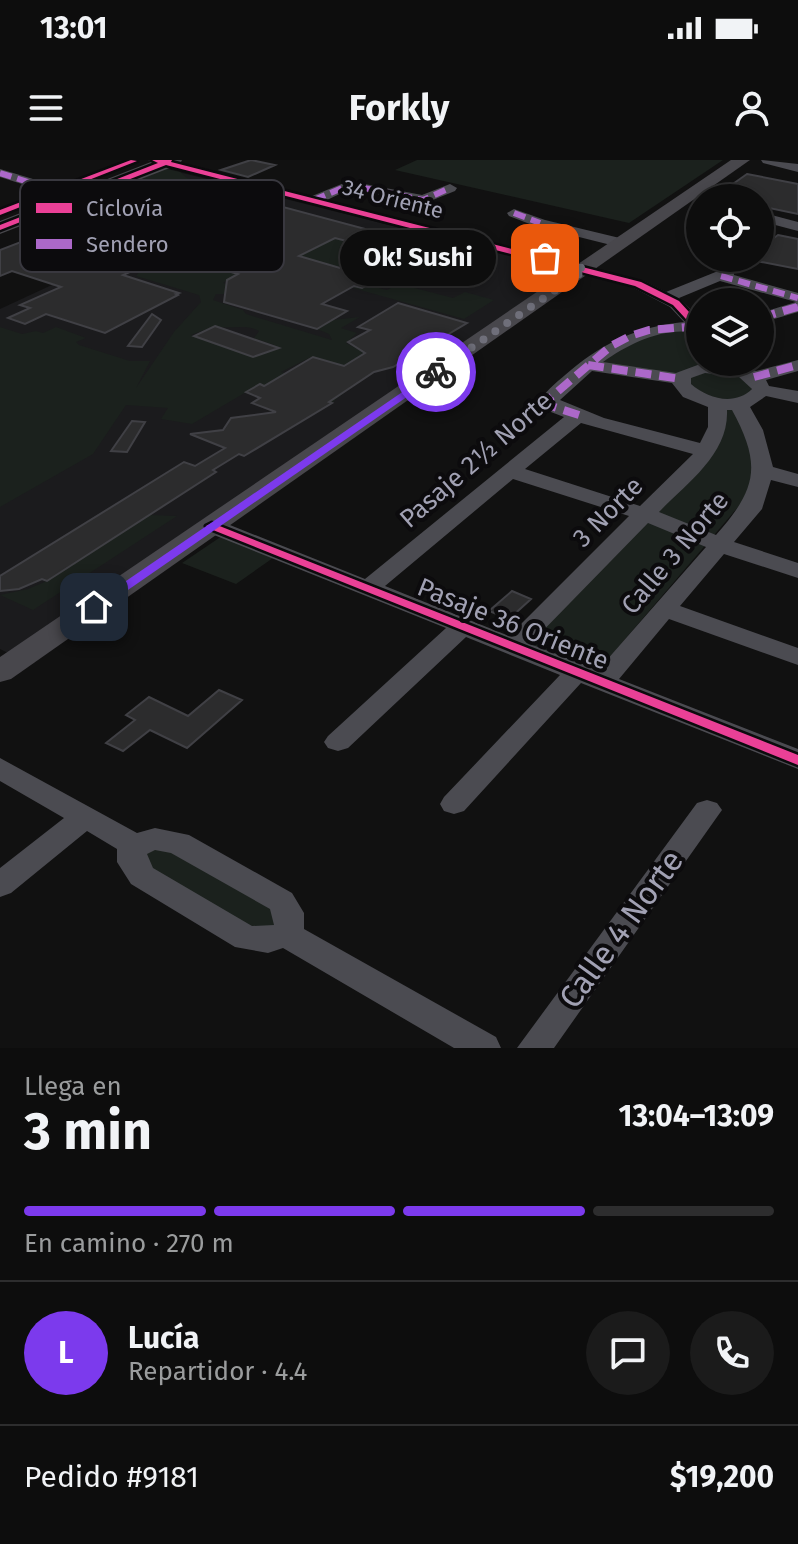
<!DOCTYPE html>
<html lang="es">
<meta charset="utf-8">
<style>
:root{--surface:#0d0d0d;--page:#1b1b1b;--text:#f1f3f6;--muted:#9a9c9d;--line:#2d2d2e;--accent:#7c3aed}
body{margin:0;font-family:"Fira Sans",sans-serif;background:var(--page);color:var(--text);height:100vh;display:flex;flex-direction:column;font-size:30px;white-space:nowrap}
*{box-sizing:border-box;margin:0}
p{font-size:26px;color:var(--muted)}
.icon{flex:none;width:44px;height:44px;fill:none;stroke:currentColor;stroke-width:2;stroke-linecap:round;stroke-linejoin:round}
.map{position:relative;height:888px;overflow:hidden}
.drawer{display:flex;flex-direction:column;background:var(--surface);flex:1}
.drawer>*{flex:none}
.controls{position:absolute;left:686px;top:24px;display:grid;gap:16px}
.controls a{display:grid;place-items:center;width:88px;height:88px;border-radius:50%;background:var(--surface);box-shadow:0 4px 12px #0003,0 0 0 2px var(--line);font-size:40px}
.pin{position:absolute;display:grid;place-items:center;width:68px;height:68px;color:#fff;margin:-34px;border-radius:16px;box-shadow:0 4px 12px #0006}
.courier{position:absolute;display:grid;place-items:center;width:80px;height:80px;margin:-40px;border:6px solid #7c3aed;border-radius:50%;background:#fff;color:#222;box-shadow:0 2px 10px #0007}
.bubble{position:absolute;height:56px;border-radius:28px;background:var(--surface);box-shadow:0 4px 12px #0003,0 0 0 2px var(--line);font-size:26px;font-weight:700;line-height:56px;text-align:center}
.overview em{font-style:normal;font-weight:700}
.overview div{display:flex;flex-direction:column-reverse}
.overview{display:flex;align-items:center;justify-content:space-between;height:136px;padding:0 24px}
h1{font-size:52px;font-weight:700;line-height:60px}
.bar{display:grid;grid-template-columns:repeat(4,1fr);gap:12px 8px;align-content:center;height:96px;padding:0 24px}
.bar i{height:10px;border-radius:6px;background:var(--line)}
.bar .current{background:var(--accent)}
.bar p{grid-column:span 4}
.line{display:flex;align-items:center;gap:20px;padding:0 24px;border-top:2px solid var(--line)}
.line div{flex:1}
.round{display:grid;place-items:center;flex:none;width:84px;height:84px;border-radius:42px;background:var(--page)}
.status{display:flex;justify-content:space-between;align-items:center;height:56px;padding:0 40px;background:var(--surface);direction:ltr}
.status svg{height:22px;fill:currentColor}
header{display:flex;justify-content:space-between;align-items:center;height:104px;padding:0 24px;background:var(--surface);font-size:36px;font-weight:700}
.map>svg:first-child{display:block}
.built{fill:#1b1b1d}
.green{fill:#1b211d;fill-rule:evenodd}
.building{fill:#2c2c2d;stroke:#404045;stroke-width:2}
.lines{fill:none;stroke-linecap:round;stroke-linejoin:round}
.minor{fill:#4b4b51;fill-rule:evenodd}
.major{fill:#48474c;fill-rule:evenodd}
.highway{fill:#48484c;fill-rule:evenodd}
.quiet-far1{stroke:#ac68c9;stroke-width:6;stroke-dasharray:12 6;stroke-linecap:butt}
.quiet{stroke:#ac68c9;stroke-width:8;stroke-dasharray:16 8;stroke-linecap:butt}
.cycleway-casing{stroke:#0c0b0d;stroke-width:5}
.cycleway{fill:#ea4096;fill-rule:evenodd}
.route{fill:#7c3aed}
.done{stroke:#6f6f7a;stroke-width:8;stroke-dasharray:0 14.4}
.labels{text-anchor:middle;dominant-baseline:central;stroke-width:8;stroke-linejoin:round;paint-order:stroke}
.far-street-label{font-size:22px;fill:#a1a1b3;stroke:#0c0b0d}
.street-label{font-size:26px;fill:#a1a1b3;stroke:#0c0b0d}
.near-street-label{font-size:32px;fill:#a1a1b3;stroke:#0c0b0d}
.key{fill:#0c0b0d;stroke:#39383f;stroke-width:2}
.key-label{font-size:22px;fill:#a1a1b3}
</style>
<div class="status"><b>13:01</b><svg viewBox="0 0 49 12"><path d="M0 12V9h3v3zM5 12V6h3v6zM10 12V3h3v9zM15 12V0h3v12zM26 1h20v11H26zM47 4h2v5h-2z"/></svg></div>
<header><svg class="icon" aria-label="menu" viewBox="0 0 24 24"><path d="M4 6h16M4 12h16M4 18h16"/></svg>Forkly<svg class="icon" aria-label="person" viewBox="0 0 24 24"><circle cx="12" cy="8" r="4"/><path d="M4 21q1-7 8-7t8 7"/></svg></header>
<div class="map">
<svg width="798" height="888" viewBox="0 0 798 888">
<rect width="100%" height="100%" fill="#111"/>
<path class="built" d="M167 9 572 111 12 495 0 489V149L125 91 31 62Z"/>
<path class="green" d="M417 0H723L629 63 395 10Z
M167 9 180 12 187 18 259 36 217 60 194 54 214 42 180 34 172 54 160 68 113 57 129 50 121 47 79 65 73 63 65 67 178 100 189 95 200 103 238 114 223 123 262 134H216L213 140 243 150 246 154 332 180 329 174 317 169 332 160 360 157 341 168 357 173 346 183 365 193 357 210 311 197 281 212 348 229 332 243 283 225 275 229 260 224 192 264 161 259 168 248 126 245 93 294 0 347V167L22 174 36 171 43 173 56 167 86 178 76 182 79 185 130 201H150L136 228 174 172 201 142 199 135 136 116 139 112 134 109 126 91 31 62ZM215 166C230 170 245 163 259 171L254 178 277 186 272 185 264 193 253 197 191 175Z
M343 73 346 81 398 94 422 83 453 90 413 115 423 118 411 127 453 138 465 132 494 140 464 159 285 109 362 128 367 125 387 130 396 125 355 113 356 111 282 93Z
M696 169 700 177V202H710L712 208 735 212 754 224 747 238 757 305 744 340 597 512 523 484 725 265 691 227 599 205C626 173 656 172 696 169Z
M149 355 177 356 33 450 0 435 28 429 47 421Z
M222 376 273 398 236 424 182 403Z
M155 679 281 741 278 779 142 716 134 685Z"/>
<path class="building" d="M251 0 275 5 248 17 221 10Z
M747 14 798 24V54L760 46V38H713Z
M253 39 380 73 385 71 423 80 398 94 335 78 299 96 378 119 362 128 354 126 322 144 347 151 317 169 224 142 227 120 238 114 183 98 178 100 165 96 123 115 179 133 176 134 178 135 105 173 46 154 25 164 8 158 30 148 20 145 61 127 12 111 0 116V90L26 80 33 83 110 52 158 65 195 54 210 58Z
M778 75 798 79V109L746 99 760 98V88Z
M450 93 493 104 456 127 412 115Z
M398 143 467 163 393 207 374 212 329 242 332 243 244 296 239 294 213 310 216 312 47 421 42 419 19 429 0 431V416L184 302 195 306 225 288 190 274 223 270 231 258 276 252 252 243 260 238 246 232 260 224 264 226 313 197 344 206 365 193 348 182 370 170 358 167Z
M152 154 161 160 142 187 128 186Z
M215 166 279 188 253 197 194 176Z
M132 261 145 262 127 292 111 291Z
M512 431 531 439 509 459 489 451Z
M219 530 242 540 187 588 150 570 123 591 106 583 135 560 126 555 149 537 188 556Z"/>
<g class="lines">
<path class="minor" d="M148 0H171L312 36 349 21 422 35 450 24 457 28 455 31 423 44 350 29 327 40 644 121 666 132 728 107 734 109V115L798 133V152L760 163V153L796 142 720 121 679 138 700 159V174C667 165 630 183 603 202L676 213 703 203H729L756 211 798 200V211L766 220 769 226 798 231V243L766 236 750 247 763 270 773 307 798 314V327L771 320 762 349 734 382 798 403V418L724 394 680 446 798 488V505L669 459 619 519 798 589V609L581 523 464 651 454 654 444 651 440 644 444 637 560 515 466 477 348 588 338 591 328 588 324 582 328 576 446 468 204 371 201 366 204 361H220L365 419 564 257 551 252 539 241C548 229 559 220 571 210 606 181 638 167 684 162L670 147 632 127ZM592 211 672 223 683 237 708 247V267L700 283 604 258 560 240ZM705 213 739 217 752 229C735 246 708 239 691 224V218ZM727 250H732C762 305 757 329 716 375L659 352C687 323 729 294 727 250ZM581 263 693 294 640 346 525 309ZM513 319 629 356 509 476 385 426ZM648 363 706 387 598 510 530 484Z
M761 0 798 4V12L763 3Z
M0 9 33 19 37 30 49 41 47 44C34 47 24 36 22 24L0 17Z
M155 24 184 34 177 38 155 32 140 37 176 51V57H166L119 37Z
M514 49 545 60 628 80 631 83 623 88 535 66 509 56 507 53Z
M760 52 798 62V71L760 61Z
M0 598 137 673 155 668 189 675 292 733 304 753V769L496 877 501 888H454L283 788 268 793 235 787 131 724 117 702V689L87 671 11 733 0 737V708L64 658 0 621ZM155 690 171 693 270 749 274 765 252 766 153 708 147 694Z
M707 640 717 643 722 650 717 657 554 888H517L697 643Z"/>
<path class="major" d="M731 0H750L11 519 0 522V497Z"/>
<path class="highway" d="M156 0H182L180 4 0 74V61Z"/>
<path class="quiet-far1" d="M0 13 28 22 30 32 42 41
M126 37 155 28 177 34
M126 37 171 54
M314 40 349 25 423 40 450 28
M514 53 540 63
M721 116 798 138
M790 149 798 147"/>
<path class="quiet" d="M760 158 797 147
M588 205 681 219
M754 217 798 205
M579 255 551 246 550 238 611 186 630 176 649 170 700 166"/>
<defs>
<path id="cycleway" d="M131 0 137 1 0 55V50Z
M152 0H172L171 2 641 122 679 141 700 164V172L697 171 673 145 635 126 166 5 0 70V65L158 3Z
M212 363 798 595V605L208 368 206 366Z"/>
</defs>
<use href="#cycleway" class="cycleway-casing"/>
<use href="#cycleway" class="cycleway"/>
</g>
<path class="route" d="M436 209 440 214 99 450 88 447Z"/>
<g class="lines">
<path class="done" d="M436 212 586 109 545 98"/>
</g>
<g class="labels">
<g class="far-street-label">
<text transform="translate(393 39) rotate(14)">34 Oriente</text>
</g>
<g class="street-label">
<text transform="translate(476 300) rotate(-41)">Pasaje 2½ Norte</text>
<text transform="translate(608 352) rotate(-45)">3 Norte</text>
<text transform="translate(675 393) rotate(-50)">Calle 3 Norte</text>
<text transform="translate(513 464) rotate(22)">Pasaje 36 Oriente</text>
</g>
<g class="near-street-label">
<text transform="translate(621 769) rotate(-54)">Calle 4 Norte</text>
</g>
</g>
<rect x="20" y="20" width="264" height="92" rx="12" class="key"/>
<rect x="36" y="43" width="36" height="10" fill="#ea4096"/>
<rect x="36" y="79" width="36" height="10" fill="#ac68c9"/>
<g class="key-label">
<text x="86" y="56">Ciclovía</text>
<text x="86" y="92">Sendero</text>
</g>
</svg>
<div class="controls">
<a><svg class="icon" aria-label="locate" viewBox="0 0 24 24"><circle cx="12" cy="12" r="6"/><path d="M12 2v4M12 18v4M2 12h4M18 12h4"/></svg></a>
<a><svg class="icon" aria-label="layers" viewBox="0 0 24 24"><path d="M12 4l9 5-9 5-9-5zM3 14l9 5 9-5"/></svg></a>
</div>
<div class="pin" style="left:545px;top:98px;background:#ea580c"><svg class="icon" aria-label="bag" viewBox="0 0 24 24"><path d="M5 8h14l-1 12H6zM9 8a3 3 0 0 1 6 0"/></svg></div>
<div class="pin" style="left:94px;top:447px;background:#1f2937"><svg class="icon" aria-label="home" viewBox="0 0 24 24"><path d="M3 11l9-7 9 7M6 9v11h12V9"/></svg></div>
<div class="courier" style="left:436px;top:212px"><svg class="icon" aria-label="bike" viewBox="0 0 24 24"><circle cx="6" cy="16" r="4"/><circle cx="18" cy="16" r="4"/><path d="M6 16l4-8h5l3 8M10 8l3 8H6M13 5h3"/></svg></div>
<div class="bubble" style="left:340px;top:70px;width:156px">Ok! Sushi</div>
</div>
<section class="drawer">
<div class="overview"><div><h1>3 min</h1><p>Llega en</p></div><em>13:04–13:09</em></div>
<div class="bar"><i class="current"></i><i class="current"></i><i class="current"></i><i></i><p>En camino · 270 m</p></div>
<div class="line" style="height:144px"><b class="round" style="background:var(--accent);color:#fff">L</b><div><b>Lucía</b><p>Repartidor · 4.4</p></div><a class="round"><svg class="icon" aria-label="chat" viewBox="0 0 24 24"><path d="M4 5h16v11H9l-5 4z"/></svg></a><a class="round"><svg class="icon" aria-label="phone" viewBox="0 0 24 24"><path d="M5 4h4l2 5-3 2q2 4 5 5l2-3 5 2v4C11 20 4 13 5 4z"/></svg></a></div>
<div class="line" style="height:104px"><div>Pedido #9181</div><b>$19,200</b></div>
</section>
